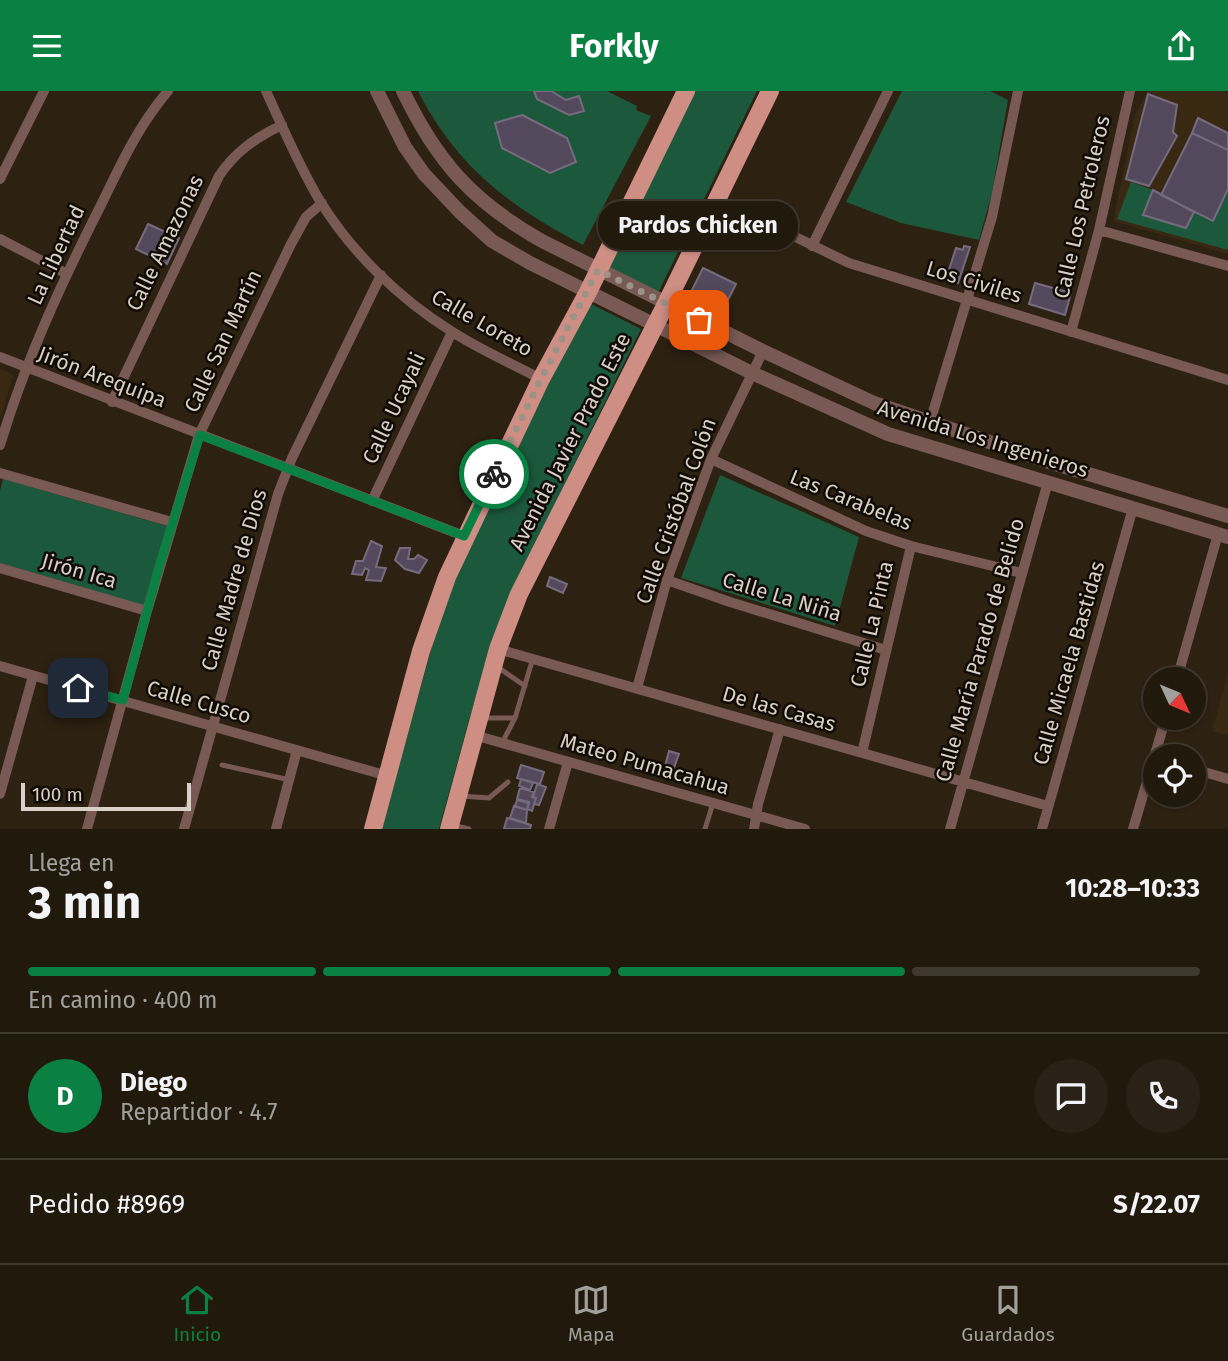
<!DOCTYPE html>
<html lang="es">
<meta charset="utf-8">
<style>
:root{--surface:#22190d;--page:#2a2216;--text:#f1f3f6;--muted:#a2a09d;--line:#3f382e;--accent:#0b8043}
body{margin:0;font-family:"Fira Sans",sans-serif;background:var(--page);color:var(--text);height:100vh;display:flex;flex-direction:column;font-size:26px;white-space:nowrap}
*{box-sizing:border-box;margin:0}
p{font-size:23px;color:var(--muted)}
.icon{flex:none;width:38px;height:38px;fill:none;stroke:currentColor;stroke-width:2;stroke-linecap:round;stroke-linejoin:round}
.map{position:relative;height:738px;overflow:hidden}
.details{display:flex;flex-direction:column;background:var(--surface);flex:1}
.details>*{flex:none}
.needle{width:46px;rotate:134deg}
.tools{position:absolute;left:1143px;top:576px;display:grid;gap:14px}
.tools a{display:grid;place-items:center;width:63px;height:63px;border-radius:50%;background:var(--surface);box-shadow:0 2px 5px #0004,0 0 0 2px var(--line);font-size:35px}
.scale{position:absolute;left:21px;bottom:18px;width:170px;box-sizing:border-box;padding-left:7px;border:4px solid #d8d0c6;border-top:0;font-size:19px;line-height:24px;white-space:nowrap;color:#d8d0c6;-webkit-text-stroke:5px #110b05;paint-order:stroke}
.pin{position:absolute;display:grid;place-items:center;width:60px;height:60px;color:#fff;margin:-30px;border-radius:14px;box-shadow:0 4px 10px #0006}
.courier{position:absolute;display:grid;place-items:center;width:70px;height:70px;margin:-35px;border:5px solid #0b8043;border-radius:50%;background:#fff;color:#222;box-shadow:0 2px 9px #0007}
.bubble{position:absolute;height:49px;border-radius:24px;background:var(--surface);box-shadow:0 2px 5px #0004,0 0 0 2px var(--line);font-size:23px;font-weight:700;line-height:49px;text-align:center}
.overview em{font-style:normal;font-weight:700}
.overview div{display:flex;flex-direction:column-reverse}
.overview{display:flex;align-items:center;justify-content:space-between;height:119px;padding:0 28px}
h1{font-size:46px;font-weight:700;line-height:52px}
.bar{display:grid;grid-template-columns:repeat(4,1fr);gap:10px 7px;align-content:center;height:84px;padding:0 28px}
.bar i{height:9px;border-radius:5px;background:var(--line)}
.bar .current{background:var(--accent)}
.bar p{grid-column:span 4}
.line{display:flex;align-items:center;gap:18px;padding:0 28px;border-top:2px solid var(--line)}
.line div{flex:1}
.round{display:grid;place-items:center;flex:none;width:74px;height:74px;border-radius:37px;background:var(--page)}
header{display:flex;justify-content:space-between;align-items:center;height:91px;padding:0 28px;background:var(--accent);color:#fff;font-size:32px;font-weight:700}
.tab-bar{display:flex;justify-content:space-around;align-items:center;height:98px;border-top:2px solid var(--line);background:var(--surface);font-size:19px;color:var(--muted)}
.tab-bar a{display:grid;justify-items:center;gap:4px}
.tab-bar .current{color:var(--accent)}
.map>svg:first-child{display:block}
.built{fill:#392912}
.green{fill:#1c583c}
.building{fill:#54495c;stroke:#766b7e;stroke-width:2}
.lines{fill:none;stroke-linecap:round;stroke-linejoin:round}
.service{stroke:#785954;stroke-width:5}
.minor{stroke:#785954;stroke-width:10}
.tertiary{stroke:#785954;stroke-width:14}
.primary{stroke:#ce8e84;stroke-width:18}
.done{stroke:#9c9387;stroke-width:7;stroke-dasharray:0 12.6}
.route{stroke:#0b8043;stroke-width:9}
.labels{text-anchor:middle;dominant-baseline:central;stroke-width:5;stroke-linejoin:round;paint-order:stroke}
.street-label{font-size:21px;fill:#d8d0c6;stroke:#110b05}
</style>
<header><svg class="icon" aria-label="menu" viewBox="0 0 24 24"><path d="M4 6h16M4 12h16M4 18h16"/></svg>Forkly<svg class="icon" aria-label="share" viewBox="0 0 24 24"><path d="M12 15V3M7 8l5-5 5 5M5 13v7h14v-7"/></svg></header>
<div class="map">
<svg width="1228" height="738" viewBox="0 0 1228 738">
<rect width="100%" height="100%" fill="#2d2111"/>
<path class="built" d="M1147 0H1224L1228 2V163L1113 130 1135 24Z
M0 278 13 284 0 330Z
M1228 581V645L1212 640Z"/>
<path class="green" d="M418 0H607L637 15 636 19 651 25 583 154C510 116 456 75 418 0Z
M694 0H757L658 202 608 178Z
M902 0H990L1008 9 992 102 979 149 901 132 846 111Z
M1131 91 1153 99 1143 124 1186 137 1194 121 1213 129 1228 101V159L1117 128Z
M589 212 641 238 534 455 499 532 469 629 439 738H382L429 566 446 511 467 457Z
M720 384 859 446 835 535 681 487Z
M3 388 167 435 146 515 0 472V400Z"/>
<path class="building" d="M534 0H551L566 9 579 5 584 20 569 24 537 8Z
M1148 3 1177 14 1173 41 1177 45 1149 95 1126 88Z
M522 24 567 47 576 71 550 82 502 57 495 32Z
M1198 27 1228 42V59L1192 42Z
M1192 42 1228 59V98L1213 130 1161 104Z
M1153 99 1194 121 1186 137 1143 124Z
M148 133 179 147 167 173 136 158Z
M964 155 970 156 958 192 946 188 956 157 963 159Z
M703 177 736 193 721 223 688 207Z
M1035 192 1071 202 1065 224 1029 213Z
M371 450 382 455 376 476 386 477 381 490 366 489 369 479 365 477 362 484 352 483 356 470H363Z
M400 457H410L408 468H414L418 464 427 469 419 482 405 478 395 469Z
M550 486 567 493 563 502 547 495Z
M669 660 679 663 672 682 664 679Z
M521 674 544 681 540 693 517 687Z
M521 688 533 692 530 699 519 695Z
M537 693 546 696 539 714 534 713 536 707 533 706Z
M520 697 534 701 532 706 536 707 532 720 527 718 529 711 517 708Z
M517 709 529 712 527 719 515 715Z
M514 715 527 719 526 732 510 727Z
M507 727 531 734 530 738H504Z"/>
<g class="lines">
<path class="service" d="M496 575 525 595
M482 627H515
M502 652 515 627 533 567
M222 674 290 689
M461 705 489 707 508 691
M452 734 469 738
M705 738 713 712"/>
<path class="minor" d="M266 0C283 37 299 75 320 110 352 162 400 208 451 240 480 259 511 272 541 288
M0 88 44 0
M717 108 849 172 1228 289
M1099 139 1228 175
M0 148 67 183
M812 155 888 0
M1071 241 1099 139 1130 0
M0 266 464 445
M112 311 219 85C235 61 255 47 282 34
M930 331 992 126 1018 0
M0 354C25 271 61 193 100 116 120 75 138 35 168 0
M711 368 866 440 911 455 1022 482
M0 382 172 431
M372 410 452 241
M0 477 147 520
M667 489 730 511 886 559
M498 558 1048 715
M0 575 388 685
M1177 588 1218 443
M637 597 667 489 711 368 763 260
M474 644 805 738
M862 662 911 455
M1194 678 1228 688
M0 703 33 585
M87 738 147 520 199 344 291 153 306 126 322 112
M184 738 278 403 292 367 381 184
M276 738 297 659
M549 738 568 671
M754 738 758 713 780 638
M950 738 1048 391
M1042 738 1133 417
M1133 738 1166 626"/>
<path class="tertiary" d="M377 0 405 56 424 83 460 121 492 150 530 172 752 282 888 343 1228 446
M403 0C437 71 473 111 542 150L763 260 874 312 1052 372 1228 425"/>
<path class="primary" d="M373 738 421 560 447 486 541 288 588 201 686 0
M449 738 498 558 519 503 666 213 770 0"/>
</g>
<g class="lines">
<path class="done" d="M494 383 541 288 598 179 699 229"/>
<path class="route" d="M78 597 123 609 159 476 200 344 464 445 494 383"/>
</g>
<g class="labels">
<g class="street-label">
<text transform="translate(1082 116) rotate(-77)">Calle Los Petroleros</text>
<text transform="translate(165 152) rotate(-64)">Calle Amazonas</text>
<text transform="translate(56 164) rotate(-65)">La Libertad</text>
<text transform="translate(974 191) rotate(17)">Los Civiles</text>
<text transform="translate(482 232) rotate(30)">Calle Loreto</text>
<text transform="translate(223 250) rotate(-65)">Calle San Martín</text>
<text transform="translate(102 286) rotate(21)">Jirón Arequipa</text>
<text transform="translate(394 317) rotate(-65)">Calle Ucayali</text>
<text transform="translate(983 348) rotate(17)">Avenida Los Ingenieros</text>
<text transform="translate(570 351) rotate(-63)">Avenida Javier Prado Este</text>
<text transform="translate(851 409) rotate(22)">Las Carabelas</text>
<text transform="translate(676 420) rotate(-70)">Calle Cristóbal Colón</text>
<text transform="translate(79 480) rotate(16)">Jirón Ica</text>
<text transform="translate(234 489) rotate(-74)">Calle Madre de Dios</text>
<text transform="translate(782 506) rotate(17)">Calle La Niña</text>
<text transform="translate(872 533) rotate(-77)">Calle La Pinta</text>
<text transform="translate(980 559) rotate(-74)">Calle María Parado de Belido</text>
<text transform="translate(1069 572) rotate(-74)">Calle Micaela Bastidas</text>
<text transform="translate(199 611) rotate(16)">Calle Cusco</text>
<text transform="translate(779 618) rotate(16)">De las Casas</text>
<text transform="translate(645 673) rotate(16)">Mateo Pumacahua</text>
</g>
</g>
</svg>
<div class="tools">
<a><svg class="needle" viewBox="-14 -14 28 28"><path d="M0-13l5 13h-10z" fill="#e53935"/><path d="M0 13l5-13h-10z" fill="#a2a09d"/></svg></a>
<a><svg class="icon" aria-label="locate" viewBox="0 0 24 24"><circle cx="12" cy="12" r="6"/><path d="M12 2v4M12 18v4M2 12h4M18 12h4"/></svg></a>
</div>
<div class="scale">100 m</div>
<div class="pin" style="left:699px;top:229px;background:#ea580c"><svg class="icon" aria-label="bag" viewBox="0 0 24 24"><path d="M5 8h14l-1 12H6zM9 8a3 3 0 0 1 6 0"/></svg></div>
<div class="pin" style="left:78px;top:597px;background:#1f2937"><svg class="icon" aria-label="home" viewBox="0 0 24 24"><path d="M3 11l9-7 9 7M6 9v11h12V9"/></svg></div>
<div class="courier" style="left:494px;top:383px"><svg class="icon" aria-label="bike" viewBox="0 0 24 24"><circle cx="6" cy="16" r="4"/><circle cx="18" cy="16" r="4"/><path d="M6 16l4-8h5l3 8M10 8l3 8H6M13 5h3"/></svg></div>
<div class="bubble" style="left:598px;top:110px;width:200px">Pardos Chicken</div>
</div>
<section class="details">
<div class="overview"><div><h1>3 min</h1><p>Llega en</p></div><em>10:28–10:33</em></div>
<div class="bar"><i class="current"></i><i class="current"></i><i class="current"></i><i></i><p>En camino · 400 m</p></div>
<div class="line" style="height:126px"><b class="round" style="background:var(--accent);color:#fff">D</b><div><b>Diego</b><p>Repartidor · 4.7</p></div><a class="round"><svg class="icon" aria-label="chat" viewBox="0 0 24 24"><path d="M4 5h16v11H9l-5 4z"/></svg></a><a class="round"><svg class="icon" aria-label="phone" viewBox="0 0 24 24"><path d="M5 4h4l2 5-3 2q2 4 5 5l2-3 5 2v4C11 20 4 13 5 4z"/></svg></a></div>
<div class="line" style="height:91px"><div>Pedido #8969</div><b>S/22.07</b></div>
</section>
<nav class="tab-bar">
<a class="current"><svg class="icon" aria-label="home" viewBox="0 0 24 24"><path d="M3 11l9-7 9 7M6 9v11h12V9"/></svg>Inicio</a>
<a><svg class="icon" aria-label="map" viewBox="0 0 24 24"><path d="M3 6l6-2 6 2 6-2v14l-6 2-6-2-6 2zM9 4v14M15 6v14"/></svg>Mapa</a>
<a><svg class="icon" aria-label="saved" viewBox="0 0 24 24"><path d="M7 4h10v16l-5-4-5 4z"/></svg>Guardados</a>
</nav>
